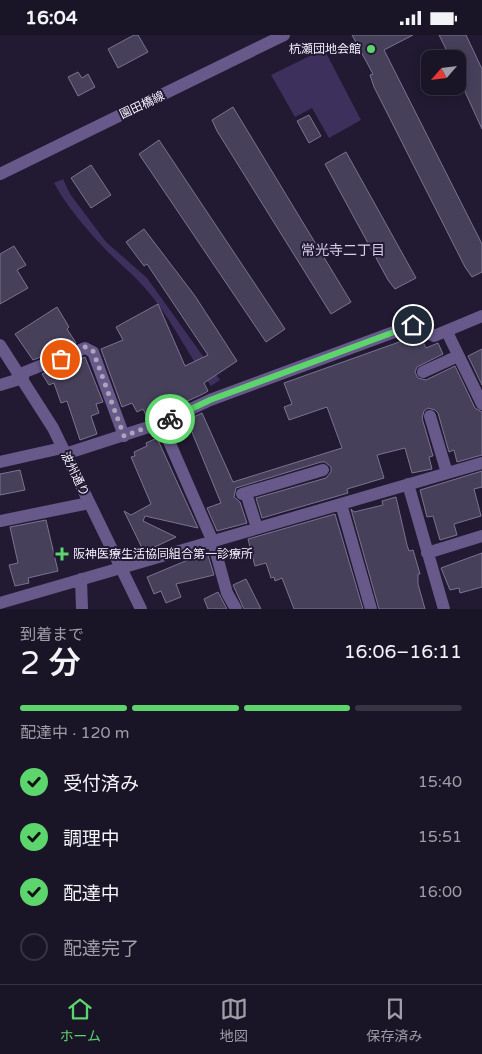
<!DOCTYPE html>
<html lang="ja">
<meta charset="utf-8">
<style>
:root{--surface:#191426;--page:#262132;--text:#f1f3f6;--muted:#9f9ea7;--line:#373343;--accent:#5dd56d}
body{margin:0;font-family:"Varela Round","Noto Sans JP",sans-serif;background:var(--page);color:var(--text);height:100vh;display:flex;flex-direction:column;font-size:19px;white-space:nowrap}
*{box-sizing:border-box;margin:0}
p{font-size:16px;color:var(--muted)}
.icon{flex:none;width:28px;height:28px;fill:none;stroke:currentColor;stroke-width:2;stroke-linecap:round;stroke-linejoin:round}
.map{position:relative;height:574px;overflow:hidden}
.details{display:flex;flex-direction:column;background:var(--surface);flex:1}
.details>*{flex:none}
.needle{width:32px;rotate:242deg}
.fabs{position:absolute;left:421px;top:15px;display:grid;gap:10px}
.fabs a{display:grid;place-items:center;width:45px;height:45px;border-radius:10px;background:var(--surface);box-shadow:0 2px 12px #0003,0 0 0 1px var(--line);font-size:25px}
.pin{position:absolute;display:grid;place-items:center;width:42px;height:42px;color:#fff;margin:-21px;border:2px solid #fff;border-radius:50%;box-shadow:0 1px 5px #0007}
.courier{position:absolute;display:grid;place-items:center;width:50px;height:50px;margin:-25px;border:4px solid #5dd56d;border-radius:50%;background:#fff;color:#222;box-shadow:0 1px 6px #0007}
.headline em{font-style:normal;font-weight:600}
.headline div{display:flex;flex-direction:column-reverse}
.headline{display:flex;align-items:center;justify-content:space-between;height:85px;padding:0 20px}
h1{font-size:32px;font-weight:600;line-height:38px}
.bar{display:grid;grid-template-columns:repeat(4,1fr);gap:8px 5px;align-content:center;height:60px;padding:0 20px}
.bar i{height:6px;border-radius:4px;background:var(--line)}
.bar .active{background:var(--accent)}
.bar p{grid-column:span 4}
ol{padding:0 20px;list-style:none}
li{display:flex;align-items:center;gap:15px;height:55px}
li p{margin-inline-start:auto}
li .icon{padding:5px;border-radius:50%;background:var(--accent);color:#111;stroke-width:4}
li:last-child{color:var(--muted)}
li i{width:28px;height:28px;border:2px solid var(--line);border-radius:50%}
.status{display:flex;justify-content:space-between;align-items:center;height:35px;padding:0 25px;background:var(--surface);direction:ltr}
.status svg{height:14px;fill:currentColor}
.tab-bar{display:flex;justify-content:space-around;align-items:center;height:70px;border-top:1px solid var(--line);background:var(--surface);font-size:14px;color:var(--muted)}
.tab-bar a{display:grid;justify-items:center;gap:2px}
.tab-bar .active{color:var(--accent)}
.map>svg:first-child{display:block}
.green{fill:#3e305d}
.building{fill:#47405b;stroke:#7b7391}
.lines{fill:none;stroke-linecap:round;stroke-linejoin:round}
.minor{stroke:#67598a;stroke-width:12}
.tertiary{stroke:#67598a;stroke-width:12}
.done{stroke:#aaa5b7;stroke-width:5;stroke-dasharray:0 9}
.route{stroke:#5dd56d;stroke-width:6}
.poi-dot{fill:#5dd56d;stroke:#211a32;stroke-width:2}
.labels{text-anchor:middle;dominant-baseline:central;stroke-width:4;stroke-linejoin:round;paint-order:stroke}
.poi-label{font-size:12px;fill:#f3f0fe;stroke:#211a32;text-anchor:end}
.street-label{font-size:12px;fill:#f3f0fe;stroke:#211a32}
.neighbourhood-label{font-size:14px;fill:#d4cdee;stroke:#211a32}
</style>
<div class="status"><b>16:04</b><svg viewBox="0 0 49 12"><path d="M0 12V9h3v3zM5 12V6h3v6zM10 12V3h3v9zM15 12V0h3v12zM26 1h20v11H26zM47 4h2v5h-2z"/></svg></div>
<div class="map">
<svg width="482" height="574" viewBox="0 0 482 574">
<rect width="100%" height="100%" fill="#211a32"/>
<path class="green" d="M324 14 361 85 329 103 312 73 295 82 271 40Z
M63 144 70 159 106 207 147 243 220 345 211 351C190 323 175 291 154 264 140 245 122 231 106 215 87 195 67 172 54 148Z"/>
<path class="building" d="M134 0H138L148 17 118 33 108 14Z
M352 0H413L384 15 482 209V237L472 242 465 232 374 52 370 40 373 39Z
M439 0H466L482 34V94L461 48 458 38V24H451Z
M78 37 82 43 88 39 95 52 78 61 68 42Z
M233 72 351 267 331 279 217 96 212 85Z
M309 80 321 101 309 108 297 86Z
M159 105 285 294 266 307 139 119Z
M346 117 416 243 395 254 388 245 325 129Z
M91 130 111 160 91 173 71 143Z
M144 194 195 261 237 326 204 348 208 356 203 359 148 384 143 374 137 377 132 368 122 372 101 314 123 305 116 292 158 269 185 331 208 320 147 229 144 231 126 207Z
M14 211 26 230 17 235 28 253 0 269V219Z
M57 272 69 292 67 294 76 308 33 325 15 299Z
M416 301 423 307 426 313 438 308 443 319 417 332 415 337 418 343 426 345 455 331 475 373 482 377V420L457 427 454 415 449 417 438 378 435 375 428 373 424 376 422 383 433 421 429 422 432 434 412 438 405 413 377 420 384 443 347 454 348 458 262 483 256 463 326 443 331 437V432L325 427H321L236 453 234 462 240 467 247 488 217 496 207 473 221 468 187 385 202 378 233 447 342 413 327 372 289 385 284 372 292 369 284 348Z
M482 314V350L468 321Z
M85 322 103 367 96 369 99 378 91 381 97 399 80 405 67 366 61 368 54 348 49 350 42 339Z
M157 403 198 493 145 481 143 486 176 502 144 517 124 476 131 480 151 469 131 422 135 421 134 417 147 411 146 408Z
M20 435 25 455 0 460V439Z
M482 436V452L474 454 481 481 454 489 457 500 440 505 433 481 427 482 420 455Z
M396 462 407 510 409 516 413 515 420 539H418V549L425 574H379L351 474 354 477 383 470 382 466Z
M335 479 363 574H294L282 543 275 546 274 542 271 543 266 528 255 531 248 504Z
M46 485 58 536 28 543 29 548 15 551 9 530 18 528 10 492Z
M207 517 214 540 176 549 181 562 166 568 161 556 154 559 147 542Z
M482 518V552L460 558 459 553 450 555 441 533Z
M246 544 261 574H244L233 550Z
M218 557 227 574H208L204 564Z"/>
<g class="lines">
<path class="minor" d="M447 297 482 369
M423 337 458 321
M20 339 85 313 93 317 124 401
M0 350 23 343
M430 381 447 438
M161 388 213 507 227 558 236 574
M65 419 161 388 210 365 413 290 434 301 482 281
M0 427 62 413
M408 449 444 574
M246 458 257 493
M242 459 323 435
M341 469 371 574
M0 486 89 468
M427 518 482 501
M81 544 82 574
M0 568 482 428"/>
<path class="tertiary" d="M0 139 284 0
M0 310 53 393 141 574"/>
</g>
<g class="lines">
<path class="done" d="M61 324 85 312 93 316 124 401 170 384"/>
<path class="route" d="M170 384 210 365 413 290"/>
</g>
<g class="poi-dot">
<circle cx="371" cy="14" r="5"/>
<path d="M59.5 511.5h5v5h5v5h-5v5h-5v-5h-5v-5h5z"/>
</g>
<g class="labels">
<g class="poi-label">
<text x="361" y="14">杭瀬団地会館</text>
<text x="73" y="519" text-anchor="start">阪神医療生活協同組合第一診療所</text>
</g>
<g class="street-label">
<text transform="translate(142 70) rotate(-25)">園田橋線</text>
<text transform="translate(75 439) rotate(64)">波州通り</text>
</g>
<g class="neighbourhood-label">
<text x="343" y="215">常光寺二丁目</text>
</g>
</g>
</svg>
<div class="fabs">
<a><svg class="needle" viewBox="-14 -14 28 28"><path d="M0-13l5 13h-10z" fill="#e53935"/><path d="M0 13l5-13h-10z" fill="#9f9ea7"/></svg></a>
</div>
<div class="pin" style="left:61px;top:324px;background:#ea580c"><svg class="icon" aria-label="bag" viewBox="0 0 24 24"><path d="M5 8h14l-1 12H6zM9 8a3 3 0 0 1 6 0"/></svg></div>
<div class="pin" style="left:413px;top:290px;background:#1f2937"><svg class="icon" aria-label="home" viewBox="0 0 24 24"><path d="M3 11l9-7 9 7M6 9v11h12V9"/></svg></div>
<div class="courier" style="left:170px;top:384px"><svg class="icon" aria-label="bike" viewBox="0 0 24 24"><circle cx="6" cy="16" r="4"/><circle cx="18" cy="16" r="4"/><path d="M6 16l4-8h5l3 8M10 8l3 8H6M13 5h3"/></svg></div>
</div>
<section class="details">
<div class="headline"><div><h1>2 分</h1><p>到着まで</p></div><em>16:06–16:11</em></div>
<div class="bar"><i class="active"></i><i class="active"></i><i class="active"></i><i></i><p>配達中 · 120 m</p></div>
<ol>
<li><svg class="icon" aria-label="check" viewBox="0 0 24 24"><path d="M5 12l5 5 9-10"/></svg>受付済み<p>15:40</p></li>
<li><svg class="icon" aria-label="check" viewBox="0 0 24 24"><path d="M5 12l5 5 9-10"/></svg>調理中<p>15:51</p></li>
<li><svg class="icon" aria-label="check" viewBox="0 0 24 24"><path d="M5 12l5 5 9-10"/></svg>配達中<p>16:00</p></li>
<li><i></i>配達完了</li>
</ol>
</section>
<nav class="tab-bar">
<a class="active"><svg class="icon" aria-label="home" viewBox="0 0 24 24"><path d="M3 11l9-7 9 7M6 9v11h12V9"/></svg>ホーム</a>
<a><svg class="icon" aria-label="map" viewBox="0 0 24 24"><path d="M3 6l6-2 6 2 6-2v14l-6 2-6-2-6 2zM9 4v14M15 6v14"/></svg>地図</a>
<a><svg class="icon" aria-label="saved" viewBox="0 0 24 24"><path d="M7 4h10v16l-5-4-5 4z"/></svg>保存済み</a>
</nav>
